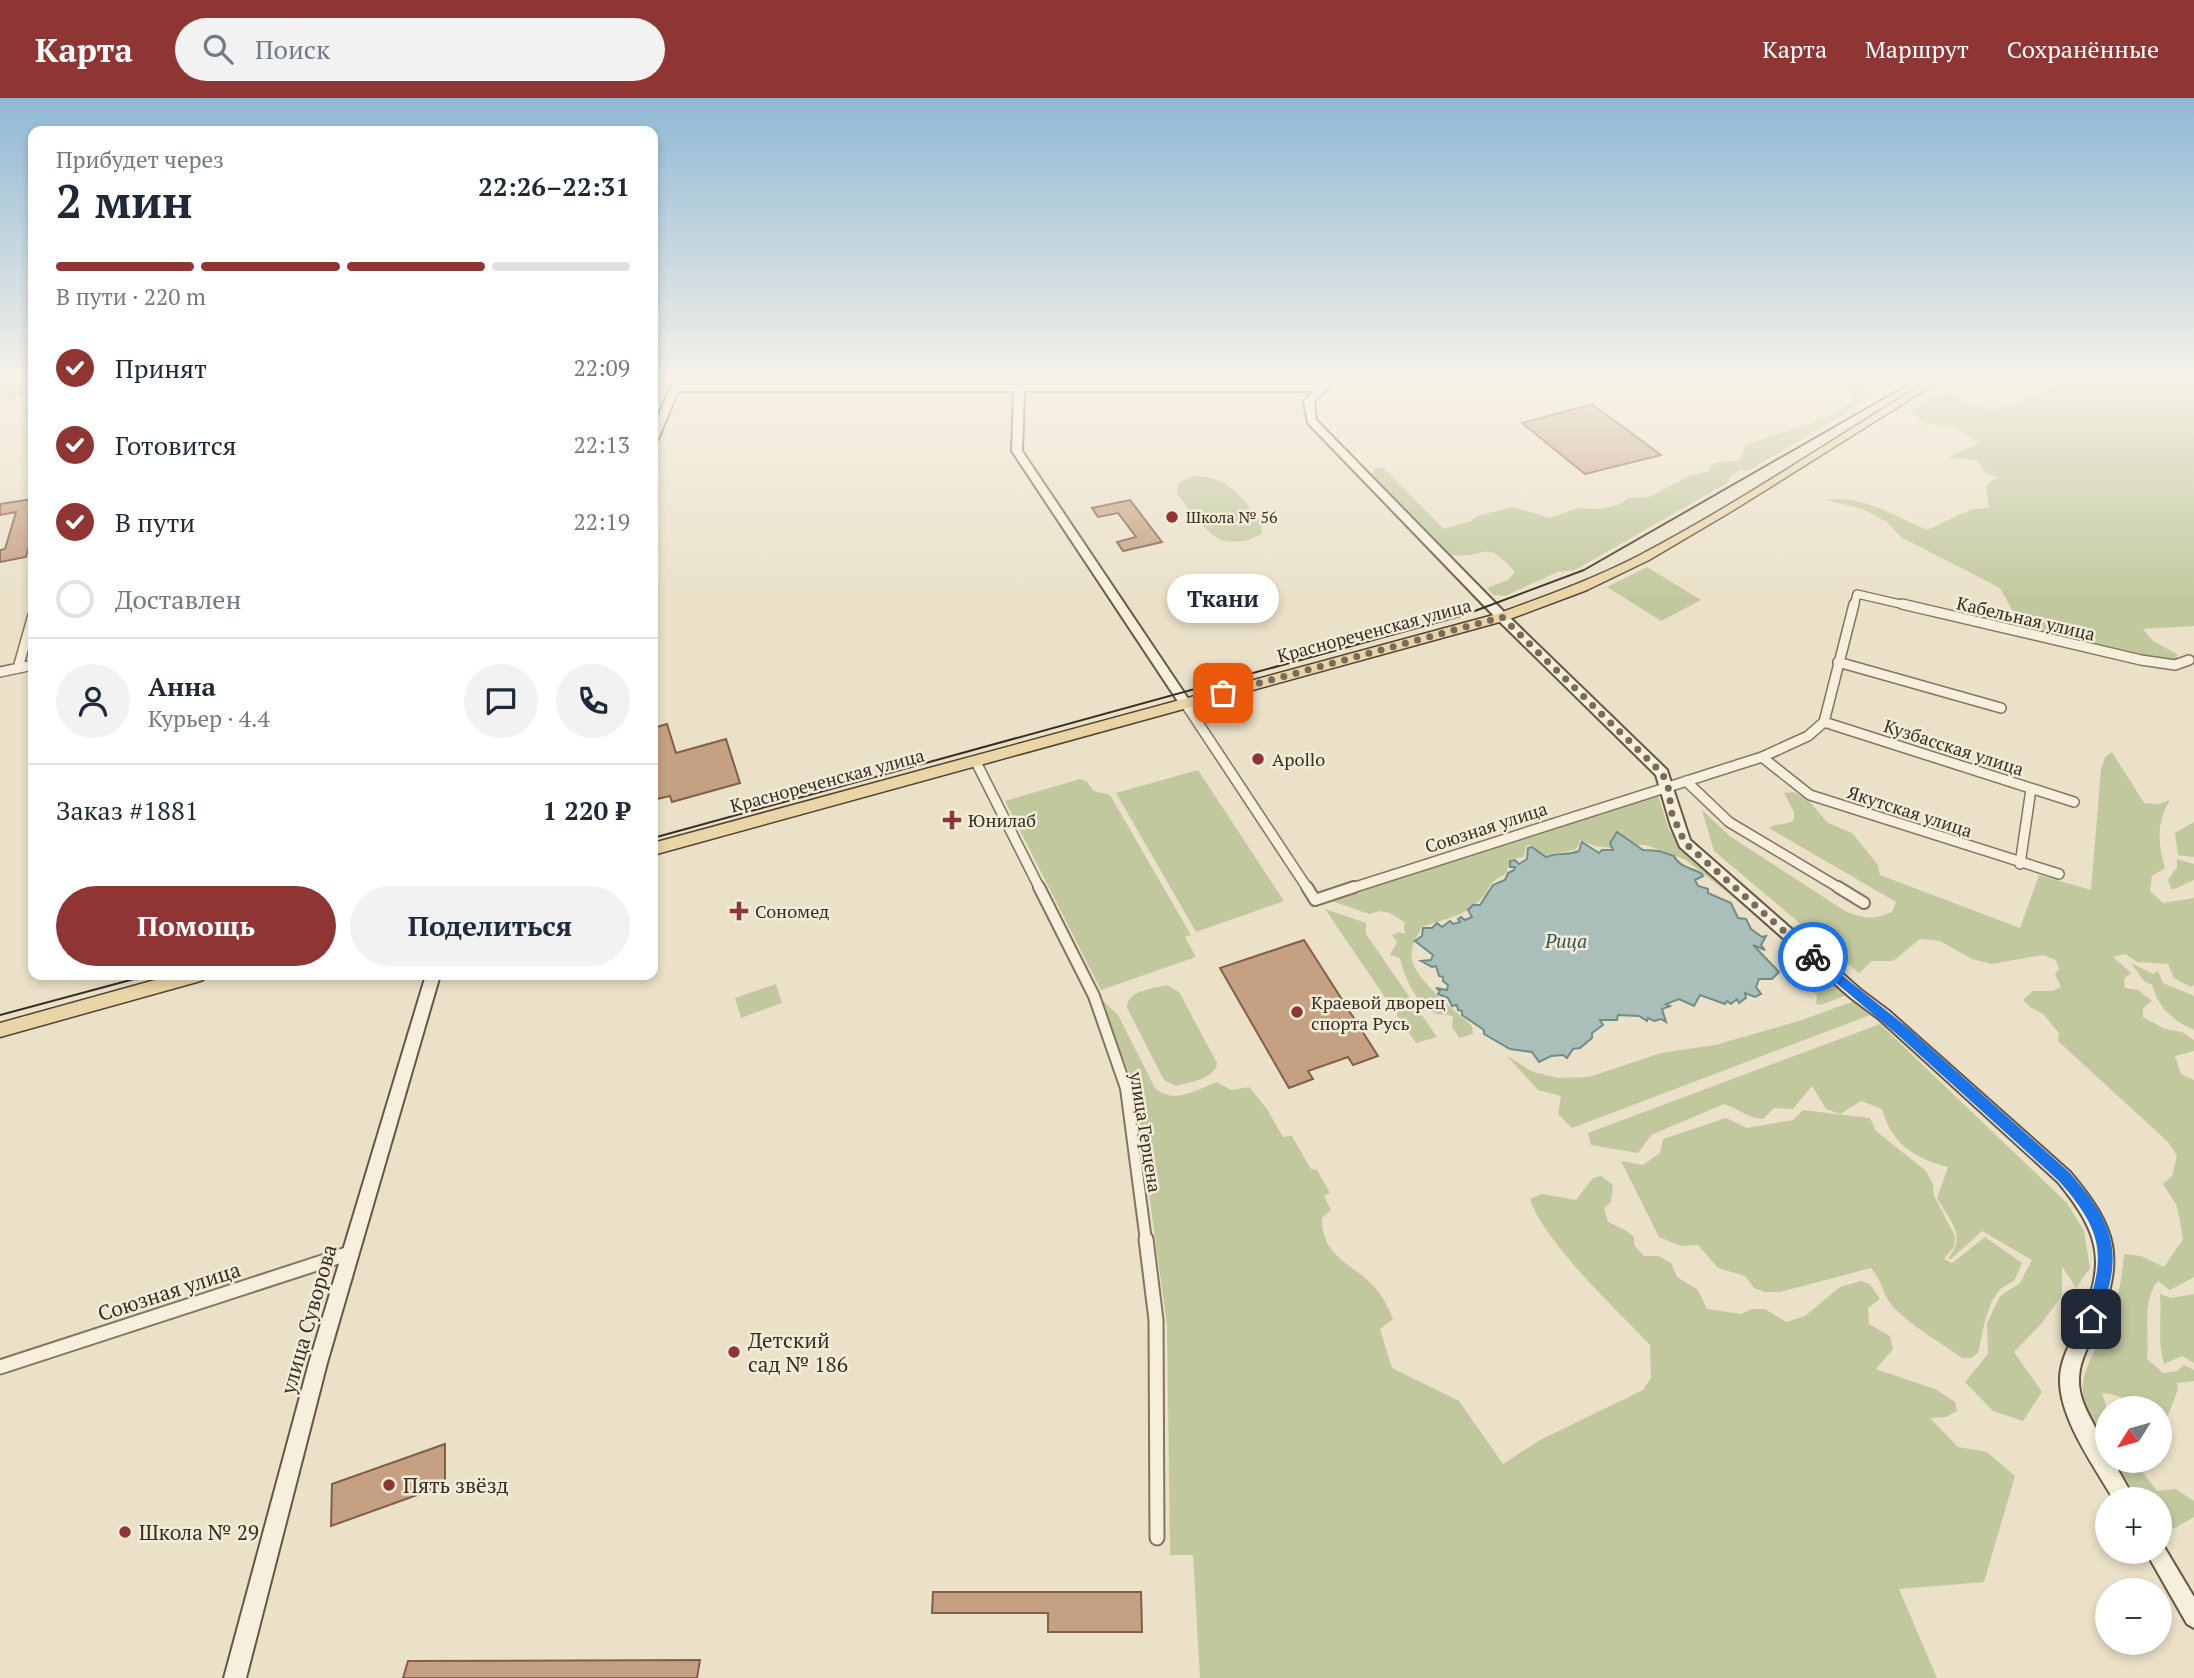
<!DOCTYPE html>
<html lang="ru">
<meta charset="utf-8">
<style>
:root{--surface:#fff;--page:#f2f2f3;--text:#1f2937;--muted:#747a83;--line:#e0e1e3;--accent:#8f3635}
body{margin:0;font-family:"PT Serif",serif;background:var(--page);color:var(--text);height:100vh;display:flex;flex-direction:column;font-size:26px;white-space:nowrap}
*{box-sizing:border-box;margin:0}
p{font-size:23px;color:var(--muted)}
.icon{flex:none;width:38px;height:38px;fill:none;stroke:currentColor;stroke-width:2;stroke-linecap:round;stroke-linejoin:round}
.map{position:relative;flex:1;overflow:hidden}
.side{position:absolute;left:28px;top:28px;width:630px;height:854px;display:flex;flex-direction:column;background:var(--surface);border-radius:14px;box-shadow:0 4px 10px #0003}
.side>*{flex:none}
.needle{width:46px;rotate:233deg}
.fabs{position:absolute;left:2095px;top:1298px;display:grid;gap:14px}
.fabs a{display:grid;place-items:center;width:77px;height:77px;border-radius:50%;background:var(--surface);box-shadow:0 4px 10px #0003;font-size:35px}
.pin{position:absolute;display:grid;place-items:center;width:60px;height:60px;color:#fff;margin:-30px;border-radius:14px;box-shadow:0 4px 10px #0006}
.courier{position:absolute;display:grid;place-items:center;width:70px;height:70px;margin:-35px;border:5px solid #1a73e8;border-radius:50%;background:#fff;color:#222;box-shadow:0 2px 9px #0007}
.bubble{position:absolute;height:49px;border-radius:24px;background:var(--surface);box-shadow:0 4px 10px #0003;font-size:23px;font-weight:600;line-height:49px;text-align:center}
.overview em{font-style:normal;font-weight:600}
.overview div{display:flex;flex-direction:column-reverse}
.overview{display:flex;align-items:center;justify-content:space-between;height:119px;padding:0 28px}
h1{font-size:46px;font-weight:600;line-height:52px}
.bar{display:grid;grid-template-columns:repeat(4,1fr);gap:10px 7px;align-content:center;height:84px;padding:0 28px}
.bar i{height:9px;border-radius:5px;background:var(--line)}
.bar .active{background:var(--accent)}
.bar p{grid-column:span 4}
.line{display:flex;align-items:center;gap:18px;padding:0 28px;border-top:2px solid var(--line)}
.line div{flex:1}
.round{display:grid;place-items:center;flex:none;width:74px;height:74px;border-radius:37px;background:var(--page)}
ol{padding:0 28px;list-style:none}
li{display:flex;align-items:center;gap:21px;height:77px}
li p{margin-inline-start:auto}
li .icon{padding:7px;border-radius:50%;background:var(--accent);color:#fff;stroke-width:4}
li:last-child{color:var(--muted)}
li i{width:38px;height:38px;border:4px solid var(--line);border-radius:50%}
.primary-button{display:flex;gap:14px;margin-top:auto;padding:14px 28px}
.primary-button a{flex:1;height:80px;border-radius:42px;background:var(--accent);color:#fff;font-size:28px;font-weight:600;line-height:80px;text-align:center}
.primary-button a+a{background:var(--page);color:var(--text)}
header{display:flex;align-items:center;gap:42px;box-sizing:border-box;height:98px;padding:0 35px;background:var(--accent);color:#fff}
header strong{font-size:33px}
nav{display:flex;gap:38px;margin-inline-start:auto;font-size:24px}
.search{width:490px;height:63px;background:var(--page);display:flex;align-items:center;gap:18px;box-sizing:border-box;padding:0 24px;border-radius:38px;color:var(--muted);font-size:26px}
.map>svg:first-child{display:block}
.green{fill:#c2c89e}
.water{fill:#aabfb9;stroke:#718d87;stroke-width:2}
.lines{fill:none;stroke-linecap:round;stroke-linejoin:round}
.stream{stroke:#718d87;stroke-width:2.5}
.building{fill:#c5a083;stroke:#826048;stroke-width:2}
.street-far3-casing{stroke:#857460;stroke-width:10}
.street-far2-casing{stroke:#857460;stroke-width:12}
.street-far1-casing{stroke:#857460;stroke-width:14}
.street-casing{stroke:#857460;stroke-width:17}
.secondary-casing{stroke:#675643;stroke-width:4}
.primary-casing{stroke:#544333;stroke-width:3}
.street-far3{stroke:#f6efdc;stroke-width:7}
.street-far2{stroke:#f6efdc;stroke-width:9}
.street-far1{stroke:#f6efdc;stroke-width:10}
.street{stroke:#f6efdc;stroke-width:13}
.secondary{fill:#f6efdc;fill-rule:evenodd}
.primary{fill:#e9d5a6;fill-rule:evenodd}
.tram{stroke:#372d22;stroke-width:2}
.route{fill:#1a73e8}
.done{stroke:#766c5c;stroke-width:7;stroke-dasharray:0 12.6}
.poi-dot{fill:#8f3635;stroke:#f3ecd8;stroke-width:2.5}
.labels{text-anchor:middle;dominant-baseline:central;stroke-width:5;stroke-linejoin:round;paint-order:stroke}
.far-poi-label{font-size:16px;fill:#372d22;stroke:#f3ecd8;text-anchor:start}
.street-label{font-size:18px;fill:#372d22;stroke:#f3ecd8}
.poi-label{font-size:18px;fill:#372d22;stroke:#f3ecd8;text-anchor:start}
.water-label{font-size:19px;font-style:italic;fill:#325654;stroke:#f3ecd8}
.near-street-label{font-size:21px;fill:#372d22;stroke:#f3ecd8}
.near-poi-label{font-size:21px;fill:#372d22;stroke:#f3ecd8;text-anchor:start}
</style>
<header>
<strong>Карта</strong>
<div class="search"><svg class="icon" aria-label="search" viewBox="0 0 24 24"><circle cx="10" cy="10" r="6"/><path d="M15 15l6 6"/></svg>Поиск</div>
<nav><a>Карта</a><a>Маршрут</a><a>Сохранённые</a></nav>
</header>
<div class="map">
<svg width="2194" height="1580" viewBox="0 0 2194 1580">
<rect width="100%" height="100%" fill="#ebe1c9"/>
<path class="green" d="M0 280H33V296L0 302Z
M1838 280H1909L1887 293Z
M2084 280H2194V528L2143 531 2153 543 2177 556V562L2170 564 2024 533 2000 490 1901 439 1887 424 1862 411 1827 402C1861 396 1896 419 1927 432L1972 411 1989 410 1986 387 1998 379 1987 376 1978 363 1948 359 1980 345 1953 329 1923 325 1910 312 1940 294 1992 313Z
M1854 287 1871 292 1874 296 1843 317 1748 373 1740 372 1729 379V384L1575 472 1557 474 1505 498 1494 497 1487 490 1508 482 1515 474C1484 438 1488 461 1452 457L1371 376 1374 371 1383 369 1444 431 1471 423 1477 418 1513 409 1550 420 1578 410 1598 411 1618 407 1628 400 1649 399 1689 378 1709 373 1714 365 1740 362 1745 348C1783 331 1825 328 1856 299L1846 289Z
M1192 378C1230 377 1240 399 1262 425L1261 436C1216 459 1203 427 1177 396L1178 386Z
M1647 469 1701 502 1661 523 1607 489Z
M2112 654 2144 705 2159 706 2170 702C2156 724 2158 746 2165 770L2152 778 2150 793 2163 805 2194 800V887L2191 889 2174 880 2168 866 2137 864 2125 856 2113 859 2131 875 2124 881 2125 890 2138 892 2152 903 2143 910V919L2165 931 2182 934 2194 942V953L2175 958 2181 976 2194 982V1179L2170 1192 2158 1183C2141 1204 2150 1236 2147 1261L2163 1275 2177 1273 2184 1267 2194 1272V1283L2177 1285 2178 1291 2168 1318 2160 1321V1311C2134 1311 2127 1297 2102 1295L2107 1311V1350C2065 1282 2085 1280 2112 1215 2120 1196 2122 1176 2124 1156L2141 1158 2164 1169 2183 1141 2177 1108 2163 1086 2172 1078 2177 1058 2168 1044 2058 943 2059 935 2043 916 2030 909 2023 902 2033 893H2052L2061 889 2055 876 2059 871 2056 862 2043 857 1992 866 1972 861 1940 843 1920 841 1893 863H1872L1859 875 1714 753 1702 712 1731 739 1845 813C1864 821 1873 822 1892 814L1896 804 1769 730C1778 724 1785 728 1794 722V714L1784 695 1794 694 1809 703 1828 725 1852 735 1878 767 1880 777 2020 830 2039 777 2091 792 2101 671 2105 659Z
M1198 672 1284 803 1196 834 1116 695Z
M1080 681 1087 684 1094 693 1110 697 1191 837 1185 839 1196 859 1101 892 1005 703Z
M1658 697 1669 732 1677 744 1740 801 1743 807 1686 762 1646 747H1634L1617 733 1609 745 1612 750 1595 748 1579 742 1580 746 1575 752 1545 757 1531 747 1526 748 1524 759 1509 762C1509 781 1499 776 1491 786 1488 789 1488 793 1485 796 1470 817 1445 821 1422 829 1417 838 1410 849 1412 861 1415 882 1456 913 1472 928L1473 936 1459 940 1452 929 1453 918C1445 916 1438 918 1431 913 1415 903 1404 878 1400 860L1390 857 1397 844 1392 837 1399 834 1405 836 1404 824 1390 815 1380 813 1369 816 1329 802Z
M2194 724V759L2178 757 2175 735Z
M2177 761 2194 766V782L2172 792 2168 782 2177 769Z
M1325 811 1366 825V836L1437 939 1416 945Z
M1778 836 1780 838 1847 897 1820 907 1816 906 1817 897 1808 890C1814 872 1788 849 1778 836Z
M2131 865 2153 876 2158 873 2163 885 2194 898V932C2172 922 2159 910 2152 887L2144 883Z
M776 886 782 905 741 920 735 900Z
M1167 887 1179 894 1217 965C1215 981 1190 984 1176 988L1164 982 1127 910C1127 892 1152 891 1167 887Z
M1100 900 1118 917 1155 990C1174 1007 1195 992 1217 984L1231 992 1249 989 1267 1011 1283 1039 1292 1038 1311 1071 1317 1072 1330 1095 1324 1098 1331 1112 1322 1120C1322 1154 1342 1161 1365 1180 1379 1191 1386 1204 1393 1221L1380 1231 1392 1270 1459 1303 1503 1366 1540 1342 1643 1292 1651 1280 1650 1247C1617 1212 1544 1144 1530 1101L1542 1096 1576 1102 1593 1080 1601 1078 1613 1087 1611 1104 1604 1110 1608 1124 1625 1132 1634 1139V1147L1644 1158H1659L1671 1165 1677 1179 1698 1192 1707 1211 1741 1216 1752 1211H1765L1786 1224 1805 1218 1840 1189 1861 1183 1870 1186 1880 1201 1868 1210 1869 1226 1890 1238 1893 1251 1876 1271 1935 1291 1955 1304 1957 1313 1946 1319 1930 1320 1958 1349 1987 1354 2015 1378 1984 1484 1899 1491 1937 1580H1200L1193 1457H1170L1167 1227 1138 1015 1134 988Z
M1854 903 1870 917 1572 1030 1558 1016 1561 998 1538 992 1507 958 1533 974 1559 980 1589 979 1661 955 1715 947 1799 923Z
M1880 926 2067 1105 2084 1133 2090 1170 2076 1190 2062 1168V1197L2042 1225 2014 1254 2042 1294 2023 1323 1993 1313 1965 1284 1988 1256 1987 1225 2000 1198 2020 1185 2032 1162 1982 1133 1951 1161 1948 1160C1968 1138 1949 1122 1937 1100L1948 1069C1915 1060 1892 1047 1882 1011L1861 1003 1840 1016 1826 1011 1812 988 1793 1011 1774 1010 1763 1021C1748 1020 1739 1011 1724 1006L1651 1037 1638 1055 1591 1047 1588 1035Z
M1803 1012 1870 1020 1876 1033 1926 1073 1933 1086 1934 1098 1955 1138 1954 1149 1944 1161 1952 1165 1985 1139 2022 1165 2014 1183 2001 1190 1992 1203 1985 1223 1978 1255 1971 1260H1962C1940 1244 1911 1228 1893 1209 1882 1196 1882 1182 1871 1170L1780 1194H1765L1754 1190 1745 1178 1718 1170 1698 1147 1681 1148 1659 1139 1621 1063 1643 1067 1660 1055 1663 1041 1726 1020 1747 1030 1793 1022Z
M2160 1196 2171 1200 2194 1196V1265L2182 1258 2164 1266C2157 1243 2162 1220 2160 1196Z
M2115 1363H2134L2157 1393 2176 1391 2194 1403V1419L2175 1430 2163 1432 2160 1430V1402H2139Z"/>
<path class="water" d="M1617 734 1643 752 1659 753 1674 758C1679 769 1692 770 1702 776L1703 778 1695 782 1698 788 1708 791V795L1731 805 1738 820 1746 821 1751 831 1762 839 1766 838 1761 847 1765 852 1753 847 1779 874 1772 881H1759L1756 889 1761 896 1755 899 1745 895 1746 900 1739 905 1737 901 1731 906 1727 903 1725 906 1700 897 1694 908 1679 901 1666 906 1670 908 1662 911 1666 924 1661 921 1654 923 1648 920 1647 923 1639 918 1618 917 1617 922H1600L1603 927 1592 935V940L1580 950 1573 951 1567 960 1563 957 1551 958 1539 964 1532 954 1510 951 1484 936V932L1462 917V913L1458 912 1457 907 1452 908 1448 900 1438 896 1440 893 1436 890 1447 892 1448 887 1443 883V879L1439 878 1436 868 1432 869 1421 863 1431 862 1433 857 1415 843 1422 838 1423 830H1432L1437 825 1442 829 1450 823 1453 826 1460 824 1458 821 1461 819 1465 822 1472 819 1468 812 1473 807H1480L1493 787 1505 782 1508 775 1514 772 1515 769H1510V763L1515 762 1519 766 1527 761 1528 750 1532 749 1546 759C1558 754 1567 758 1579 753L1582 744 1599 755 1602 752H1613L1610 745Z"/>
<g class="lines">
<path class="stream" d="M1825 280 1838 284"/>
</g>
<path class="building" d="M1592 306 1661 357 1585 376 1522 325Z
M33 401V435L26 459 0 464V452L5 451 16 414 0 417V406Z
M1130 402 1162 444 1123 453 1117 444 1136 439 1118 415 1098 419 1092 410Z
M667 626 676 655 726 641 740 685 672 704 670 698 653 702V630Z
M1304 842 1378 958 1353 967 1348 959 1308 973 1313 981 1289 990 1220 870Z
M445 1346V1387L331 1428 332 1386Z
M933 1494H1141L1142 1534H1048V1515H932Z
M700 1562 697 1580H403L408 1563Z"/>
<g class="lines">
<defs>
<path id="street-far3" d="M1854 508 1857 496 1909 508"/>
<path id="street-far2" d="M1902 506 2141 562 2175 567 2189 562
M1838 564 2001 610
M18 570 33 517
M0 574 33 567
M1185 605 1308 791
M1824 624 2074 704
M1762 659 1810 697 2059 776
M976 664 1040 791
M1686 683 1729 724 1841 791
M2020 766 2031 691
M1349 791 1762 659 1808 638 1824 624 1854 506"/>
<path id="street-far1" d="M1039 789 1094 898 1126 990 1146 1143
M1307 789 1315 802 1354 789
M1838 789 1864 805"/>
<path id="street" d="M1146 1141 1156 1222 1157 1440
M0 1269 350 1155"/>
<path id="secondary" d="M675 280H683L680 287H1320L1328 280H1337L1314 304 1316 322 1506 516 1667 672 1690 742 1861 892 1889 913 2070 1074C2118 1131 2125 1159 2097 1229 2090 1245 2080 1261 2079 1279 2077 1313 2107 1336 2107 1363H2113L2135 1402H2114C2094 1368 2059 1320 2060 1281 2060 1263 2070 1246 2077 1230 2107 1166 2102 1138 2058 1084L1879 921 1851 900 1680 749 1671 728 1656 677 1498 522 1308 325 1304 303 1314 293H1024L1022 353 1189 602 1191 605 1189 608H1181L1012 353 1014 293H678L658 341 653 344V330Z
M426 877H440L327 1265 246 1580H224L309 1265Z
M2160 1445 2163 1447 2194 1499V1530L2187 1526 2146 1454H2160Z"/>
<path id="primary" d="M1932 280H1944L1732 413 1649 462 1587 492 1507 522 653 757V745L1497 516C1546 498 1594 481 1640 457 1741 404 1836 339 1932 280Z
M173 877H205L203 882 197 884 0 939V925Z"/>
</defs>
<use href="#street-far3" class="street-far3-casing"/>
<use href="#street-far2" class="street-far2-casing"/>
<use href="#street-far1" class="street-far1-casing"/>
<use href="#street" class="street-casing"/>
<use href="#secondary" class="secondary-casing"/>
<use href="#primary" class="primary-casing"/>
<use href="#street-far3" class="street-far3"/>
<use href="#street-far2" class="street-far2"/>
<use href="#street-far1" class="street-far1"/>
<use href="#street" class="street"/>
<use href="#secondary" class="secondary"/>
<use href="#primary" class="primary"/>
<path class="tram" d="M653 740 1464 517 1584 472 1919 280
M0 917 149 877"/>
</g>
<linearGradient id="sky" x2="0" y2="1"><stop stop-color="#8fb8d5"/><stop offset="0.56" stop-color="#f6f2e7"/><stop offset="1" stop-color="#f6f2e7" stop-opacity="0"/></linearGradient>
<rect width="2194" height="501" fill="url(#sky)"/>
<path class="route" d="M1813 854 1908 930 2069 1074C2118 1129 2124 1159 2096 1226L2091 1228 2085 1226 2083 1221C2107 1159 2104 1134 2059 1083L1899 938 1809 862 1807 859Z"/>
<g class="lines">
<path class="done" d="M1223 595 1502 519 1662 675 1668 688 1672 716 1685 745 1813 859"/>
</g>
<g class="poi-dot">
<circle cx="1172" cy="419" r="7"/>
<circle cx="1258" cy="661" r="7"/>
<path d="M948.5 711.5h7v7h7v7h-7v7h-7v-7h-7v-7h7z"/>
<path d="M735.5 802.5h7v7h7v7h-7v7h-7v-7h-7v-7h7z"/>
<circle cx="1297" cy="914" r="7"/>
<circle cx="734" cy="1254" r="7"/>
<circle cx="389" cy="1387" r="7"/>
<circle cx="125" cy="1434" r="7"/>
</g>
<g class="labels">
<g class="far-poi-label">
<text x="1186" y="419">Школа № 56</text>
</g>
<g class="street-label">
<text transform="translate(2026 520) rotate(13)">Кабельная улица</text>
<text transform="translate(1374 532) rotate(-15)">Краснореченская улица</text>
<text transform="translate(1954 649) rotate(18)">Кузбасская улица</text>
<text transform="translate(827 682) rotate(-15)">Краснореченская улица</text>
<text transform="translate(1910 713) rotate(18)">Якутская улица</text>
<text transform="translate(1486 729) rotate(-18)">Союзная улица</text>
<text transform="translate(1146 1034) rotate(81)">улица Герцена</text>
</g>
<g class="poi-label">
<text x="1272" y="661">Apollo</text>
<text x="968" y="722">Юнилаб</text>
<text x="755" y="813">Сономед</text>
<text x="1311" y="904">Краевой дворец<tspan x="1311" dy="21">спорта Русь</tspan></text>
</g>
<g class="water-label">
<text x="1566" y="842">Рица</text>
</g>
<g class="near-street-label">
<text transform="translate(169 1193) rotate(-18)">Союзная улица</text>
<text transform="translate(308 1221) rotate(-74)">улица Суворова</text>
</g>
<g class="near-poi-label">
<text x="748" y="1242">Детский<tspan x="748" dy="24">сад № 186</tspan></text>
<text x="403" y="1387">Пять звёзд</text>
<text x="139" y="1434">Школа № 29</text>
</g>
</g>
</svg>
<div class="fabs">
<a><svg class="needle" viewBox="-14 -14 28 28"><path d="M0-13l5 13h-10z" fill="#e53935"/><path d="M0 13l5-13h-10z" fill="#747a83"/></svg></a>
<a>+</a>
<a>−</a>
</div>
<div class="pin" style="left:1223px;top:595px;background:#ea580c"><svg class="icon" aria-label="bag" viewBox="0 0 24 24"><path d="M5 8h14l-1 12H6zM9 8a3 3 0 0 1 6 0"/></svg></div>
<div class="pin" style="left:2091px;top:1221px;background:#1f2937"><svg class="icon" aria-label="home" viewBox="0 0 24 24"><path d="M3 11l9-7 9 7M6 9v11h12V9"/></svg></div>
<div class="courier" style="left:1813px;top:859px"><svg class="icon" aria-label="bike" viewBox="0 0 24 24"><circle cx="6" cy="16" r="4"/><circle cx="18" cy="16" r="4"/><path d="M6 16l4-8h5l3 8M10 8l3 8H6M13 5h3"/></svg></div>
<div class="bubble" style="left:1167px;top:476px;width:112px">Ткани</div>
<section class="side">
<div class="overview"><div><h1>2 мин</h1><p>Прибудет через</p></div><em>22:26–22:31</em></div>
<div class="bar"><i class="active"></i><i class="active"></i><i class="active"></i><i></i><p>В пути · 220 m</p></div>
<ol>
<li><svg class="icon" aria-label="check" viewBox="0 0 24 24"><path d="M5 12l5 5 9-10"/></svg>Принят<p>22:09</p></li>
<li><svg class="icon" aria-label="check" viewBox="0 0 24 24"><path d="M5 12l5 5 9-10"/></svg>Готовится<p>22:13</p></li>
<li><svg class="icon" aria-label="check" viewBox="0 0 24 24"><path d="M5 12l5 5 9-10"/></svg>В пути<p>22:19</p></li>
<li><i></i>Доставлен</li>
</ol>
<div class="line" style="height:126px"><a class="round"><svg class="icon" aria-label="person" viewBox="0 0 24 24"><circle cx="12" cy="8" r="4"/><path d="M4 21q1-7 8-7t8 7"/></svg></a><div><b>Анна</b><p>Курьер · 4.4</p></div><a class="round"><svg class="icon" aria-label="chat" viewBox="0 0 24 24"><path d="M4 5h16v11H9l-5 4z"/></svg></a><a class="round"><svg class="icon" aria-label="phone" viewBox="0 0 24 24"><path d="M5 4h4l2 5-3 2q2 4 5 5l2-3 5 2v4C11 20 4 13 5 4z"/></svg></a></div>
<div class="line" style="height:91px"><div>Заказ #1881</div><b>1 220 ₽</b></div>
<div class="primary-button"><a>Помощь</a><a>Поделиться</a></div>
</section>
</div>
